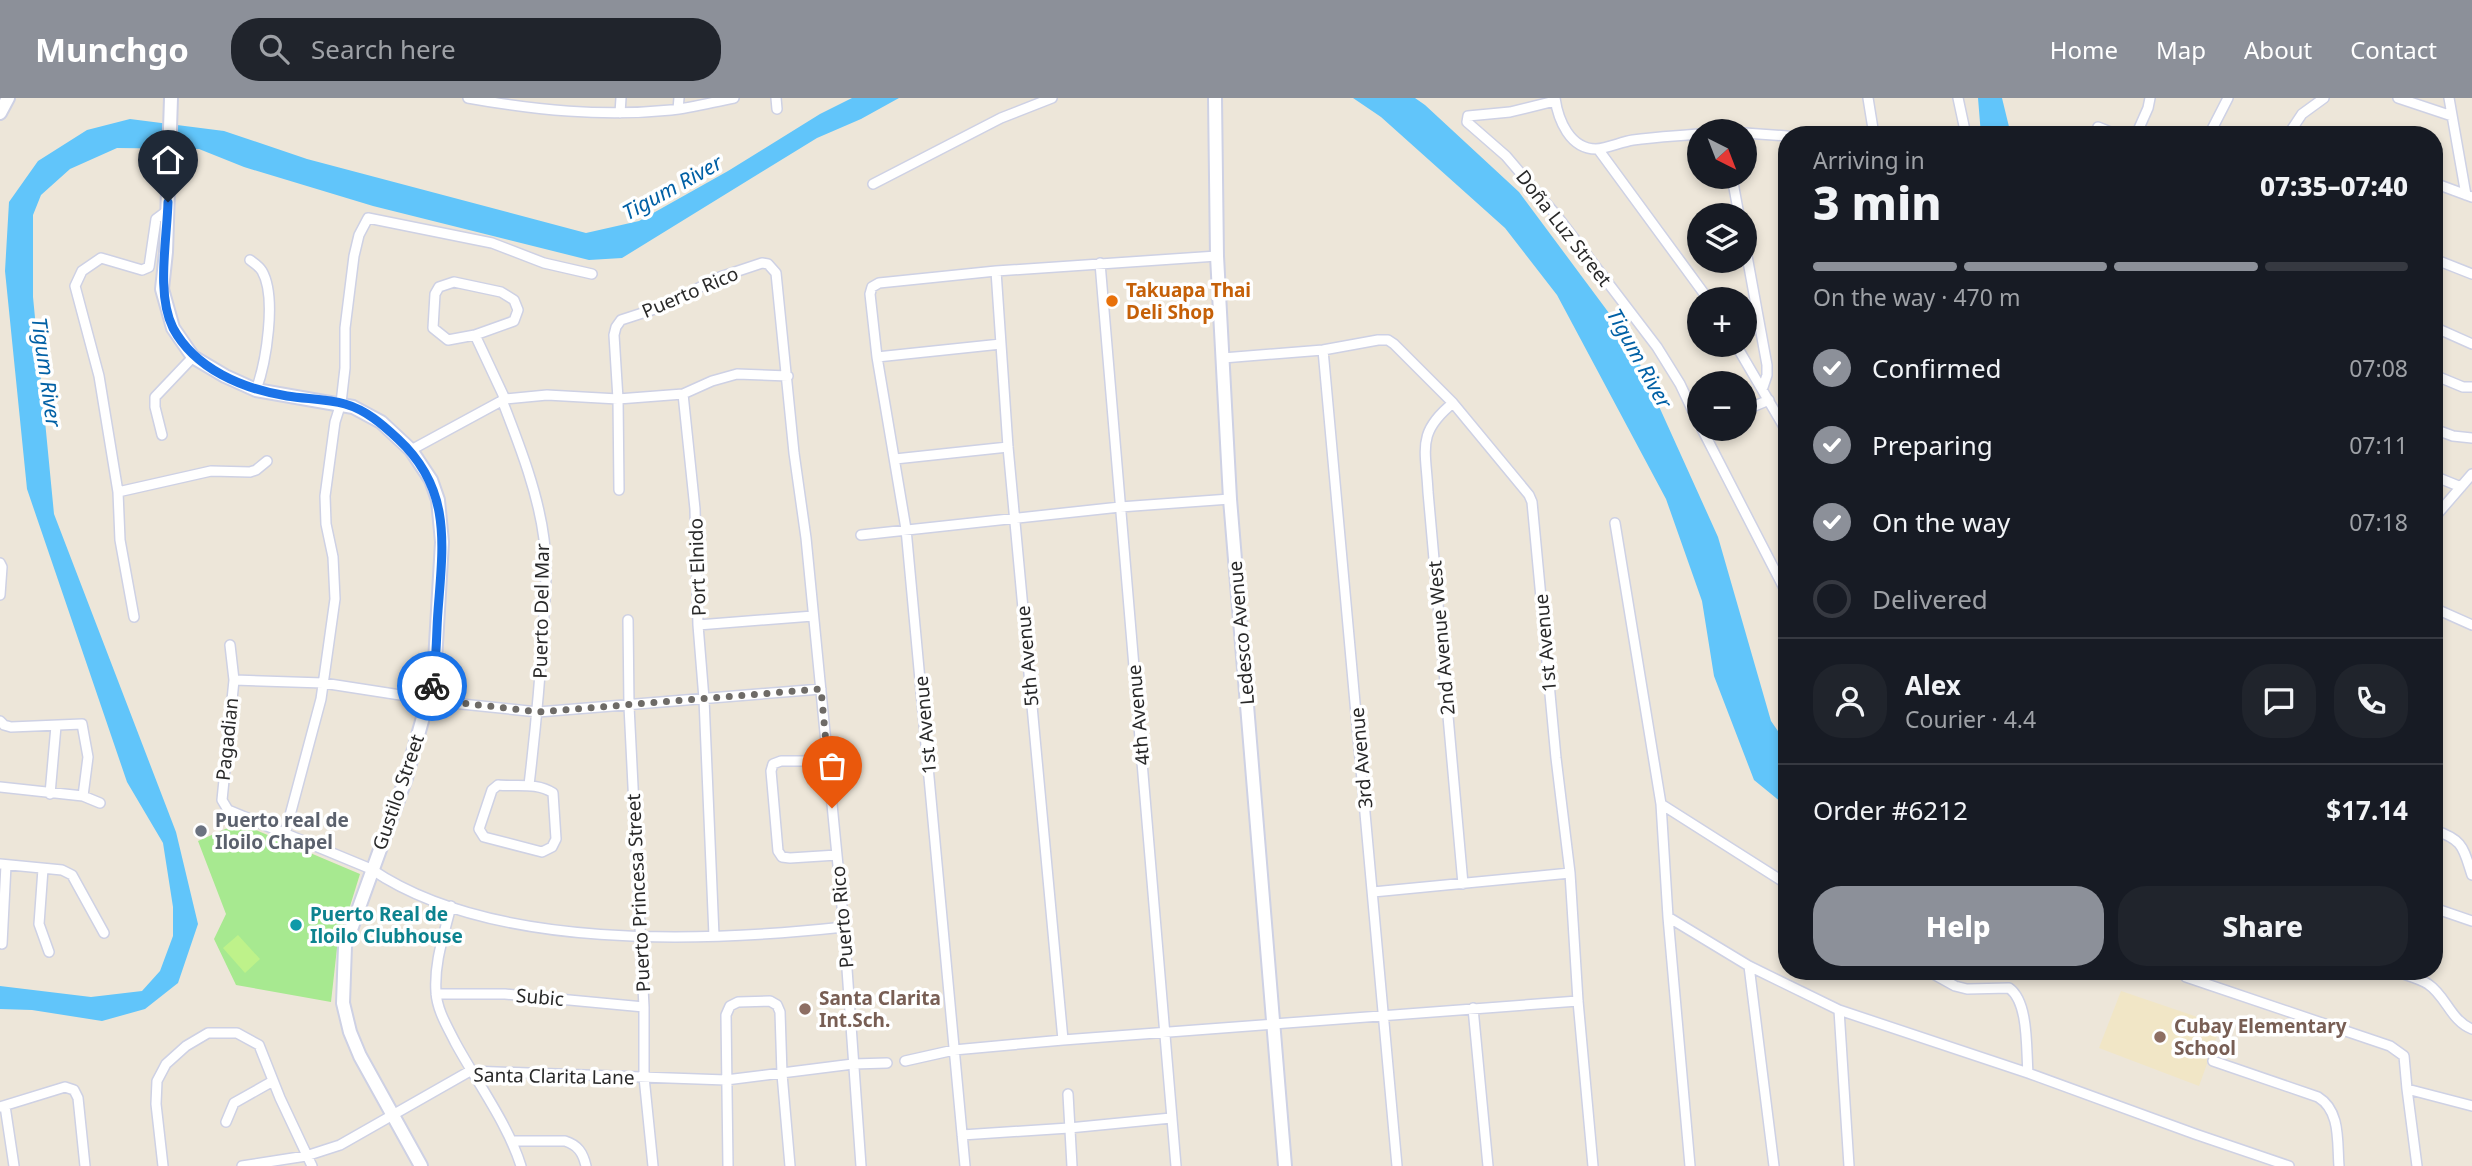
<!DOCTYPE html>
<meta charset="utf-8">
<style>
:root{--surface:#171b24;--page:#20242c;--text:#f1f3f6;--muted:#9ea1a6;--line:#363941;--accent:#8c9099}
body{margin:0;font-family:"Noto Sans",sans-serif;background:var(--page);color:var(--text);height:100vh;display:flex;flex-direction:column;font-size:26px;white-space:nowrap}
*{box-sizing:border-box;margin:0}
p{font-size:23px;color:var(--muted)}
.icon{flex:none;width:38px;height:38px;fill:none;stroke:currentColor;stroke-width:2;stroke-linecap:round;stroke-linejoin:round}
.map{position:relative;flex:1;overflow:hidden}
.sheet{position:absolute;left:1778px;top:28px;width:665px;height:854px;display:flex;flex-direction:column;background:var(--surface);border-radius:28px;box-shadow:0 4px 10px #0003}
.sheet>*{flex:none}
.needle{width:46px;rotate:138deg}
.fabs{position:absolute;left:1687px;top:21px;display:grid;gap:14px}
.fabs a{display:grid;place-items:center;width:70px;height:70px;border-radius:50%;background:var(--surface);box-shadow:0 4px 10px #0003;font-size:35px}
.pin{position:absolute;display:grid;place-items:center;width:60px;height:60px;color:#fff;margin:-72px -30px;border-radius:50% 50% 50% 0;rotate:-45deg;box-shadow:0 0 7px #0007}
.pin .icon{rotate:45deg}
.courier{position:absolute;display:grid;place-items:center;width:70px;height:70px;margin:-35px;border:5px solid #1a73e8;border-radius:50%;background:#fff;color:#222;box-shadow:0 2px 9px #0007}
.headline em{font-style:normal;font-weight:800}
.headline div{display:flex;flex-direction:column-reverse}
.headline{display:flex;align-items:center;justify-content:space-between;height:119px;padding:0 35px}
h1{font-size:46px;font-weight:800;line-height:52px}
.bar{display:grid;grid-template-columns:repeat(4,1fr);gap:10px 7px;align-content:center;height:84px;padding:0 35px}
.bar i{height:9px;border-radius:5px;background:var(--line)}
.bar .on{background:var(--accent)}
.bar p{grid-column:span 4}
.line{display:flex;align-items:center;gap:18px;padding:0 35px;border-top:2px solid var(--line)}
.line div{flex:1}
.round{display:grid;place-items:center;flex:none;width:74px;height:74px;border-radius:28px;background:var(--page)}
ol{padding:0 35px;list-style:none}
li{display:flex;align-items:center;gap:21px;height:77px}
li p{margin-inline-start:auto}
li .icon{padding:7px;border-radius:50%;background:var(--accent);color:#fff;stroke-width:4}
li:last-child{color:var(--muted)}
li i{width:38px;height:38px;border:4px solid var(--line);border-radius:50%}
.cta{display:flex;gap:14px;margin-top:auto;padding:14px 35px}
.cta a{flex:1;height:80px;border-radius:28px;background:var(--accent);color:#fff;font-size:28px;font-weight:800;line-height:80px;text-align:center}
.cta a+a{background:var(--page);color:var(--text)}
header{display:flex;align-items:center;gap:42px;box-sizing:border-box;height:98px;padding:0 35px;background:var(--accent);color:#fff}
header strong{font-size:33px}
nav{display:flex;gap:38px;margin-inline-start:auto;font-size:24px}
.search{width:490px;height:63px;background:var(--page);display:flex;align-items:center;gap:18px;box-sizing:border-box;padding:0 24px;border-radius:28px;color:var(--muted);font-size:26px}
.map>svg:first-child{display:block}
.education{fill:#f1e6c6}
.green{fill:#a7e990}
.pitch{fill:#bef28a}
.water{fill:#61c5fa}
.lines{fill:none;stroke-linecap:round;stroke-linejoin:round}
.street-casing{stroke:#ced1e4;stroke-width:12}
.secondary-casing{stroke:#ced1e4;stroke-width:16}
.street{stroke:#fff;stroke-width:9}
.secondary{stroke:#fff;stroke-width:12}
.done{stroke:#6e6b67;stroke-width:7;stroke-dasharray:0 12.6}
.route{stroke:#1a73e8;stroke-width:9}
.food-dot{fill:#e8710a;stroke:#fff;stroke-width:2.5}
.worship-dot{fill:#6b7280;stroke:#fff;stroke-width:2.5}
.culture-dot{fill:#0f9aa8;stroke:#fff;stroke-width:2.5}
.education-dot{fill:#8d6e63;stroke:#fff;stroke-width:2.5}
.labels{text-anchor:middle;dominant-baseline:central;stroke-width:7;stroke-linejoin:round;paint-order:stroke}
.street-label{font-size:19px;fill:#292929;stroke:#fff}
.food-label{font-size:19px;font-weight:bold;fill:#c56008;stroke:#fff;text-anchor:start}
.worship-label{font-size:19px;font-weight:bold;fill:#5b616d;stroke:#fff;text-anchor:start}
.culture-label{font-size:19px;font-weight:bold;fill:#0d838f;stroke:#fff;text-anchor:start}
.education-label{font-size:19px;font-weight:bold;fill:#785e54;stroke:#fff;text-anchor:start}
.water-label{font-size:21px;font-style:italic;fill:#0160a5;stroke:#fff}
</style>
<header>
<strong>Munchgo</strong>
<div class="search"><svg class="icon" aria-label="search" viewBox="0 0 24 24"><circle cx="10" cy="10" r="6"/><path d="M15 15l6 6"/></svg>Search here</div>
<nav><a>Home</a><a>Map</a><a>About</a><a>Contact</a></nav>
</header>
<div class="map">
<svg width="2472" height="1068" viewBox="0 0 2472 1068">
<rect width="100%" height="100%" fill="#ede6d9"/>
<path class="education" d="M2121 893 2221 927 2199 988 2099 950Z"/>
<path class="green" d="M239 725 360 776 337 850 331 904 236 887 214 841 226 816 198 743Z"/>
<path class="pitch" d="M238 837 260 861 245 875 223 850Z"/>
<path class="water" d="M852 0H899L861 21 817 40 622 160 589 162 373 108 244 69 199 51 117 50 70 71 41 97 33 117V199L54 416 176 734 198 826 178 885 145 911 102 923 32 912 0 911V888L91 899 142 893 160 873 173 838V809L163 745 127 684 27 391 5 173 9 104 38 63 87 32 130 21 224 33 307 61 586 135 639 123 728 73 820 16Z
M1353 0H1415L1425 7 1519 94 1629 242 1718 439 1771 623 1787 646V709L1754 682 1714 578 1702 503 1666 401 1557 197 1505 130 1381 19Z
M1978 0H2002L2011 37H1981Z"/>
<g class="lines">
<defs>
<path id="street" d="M468 0C535 12 602 19 671 12 692 10 713 4 734 0
M776 0 777 11
M1555 0C1558 22 1570 51 1596 51 1608 50 1621 44 1633 42 1655 39 1677 38 1699 36
M1868 0 1874 37
M1958 0 1966 37
M2398 0 2452 18
M2449 0 2466 97
M1555 3 1510 14 1468 18 1467 24 1506 58 1557 118 1657 249 1680 286 1699 326
M678 11 679 0
M620 15 621 0
M2098 29 2118 37
M1745 35 1787 38
M2136 37 2148 10 2150 0
M2209 37 2228 0
M2288 37 2302 16 2324 0
M1598 51 1708 201
M1732 79 1739 117
M2434 85 2472 99
M873 86 1001 20 1052 0
M1745 147 1767 267V277L1763 289
M2434 161 2472 176
M250 162C254 165 259 168 262 173 277 199 266 265 256 292
M1100 165 1176 1068
M996 173 1008 349 1063 942
M2434 229 2472 246
M475 237 514 223 518 212 514 202 501 194 454 184 439 189 435 196 433 230 448 242 475 237 505 301
M1736 247 1787 334
M1323 252 1397 1068
M877 259 1001 246
M1223 260 1323 252 1378 242H1388L1394 246 1453 305 1529 397 1532 404 1556 660 1570 775 1578 903 1593 1068
M2434 277 2463 289H2472
M683 296 695 411 698 527 813 518
M502 302C519 346 538 394 544 441 548 471 545 502 543 532 540 584 535 636 529 687
M1453 305C1416 335 1426 351 1428 394L1463 786
M1745 312 1769 302
M1702 331 1787 496
M2434 331 2453 338 2472 340
M162 337 155 309V299L193 259
M411 352 505 301 547 297 618 301 683 296 712 283 737 276 788 278
M895 361 1008 349
M2434 378 2461 389
M619 392 618 301 614 237 616 229 621 222 661 209 720 179 762 165 768 166 776 175 794 355 806 440 844 829 861 1068
M118 394 211 373 250 374 256 372 267 363
M2434 420 2472 376
M1615 425 1661 706 1668 819
M861 437 1120 409 1230 401
M0 465 2 469 0 497
M2434 510 2472 527
M134 519 120 442 118 394 99 278 75 188 82 173 101 160 142 172 149 169 156 121 168 112
M628 522 629 608 644 909V979L653 1068
M698 527 704 601 714 838
M230 547 234 582
M821 591 538 614 452 605 323 585 234 582 222 702 228 712 371 771C491 853 705 844 844 829
M0 623 4 627 11 629 82 626 88 659 83 698 0 689
M827 663H781L773 666 771 673 778 753 782 759 790 760 837 757
M498 687C516 689 537 684 553 695L556 741 552 749 542 754 484 739 479 731 492 692Z
M50 696 56 628
M83 698 100 705
M1661 706 1787 786
M2434 732C2464 742 2463 750 2472 777
M285 736 321 601 335 501 333 459 326 426 325 398 335 324 341 305 345 270V230L354 158 359 137 368 120 492 145 544 165 592 176
M0 766 62 772 72 777 104 835
M43 771 39 826 49 854
M1373 794 1570 775
M451 808C444 837 434 864 436 894 437 912 447 928 455 944 476 983 508 1026 521 1068
M2434 810 2472 823
M2 846 6 767
M1749 868 1774 1068
M1928 873 1955 888 1967 891 2009 890C2029 904 2026 951 2028 975
M2180 873 2186 879 2390 948 2404 958 2407 991 2472 1008
M2395 873C2405 877 2418 880 2428 886 2446 898 2451 923 2472 931
M436 896H505L644 909
M1473 910 1488 1068
M905 963 954 952 1063 942 1578 903
M2213 963 2318 999C2341 1013 2337 1044 2339 1068
M2407 991 2417 1068
M1068 996 1072 1068
M5 1008 14 1068
M0 1009 65 989 74 992 78 1000 85 1068
M226 1024 234 1005 273 983
M962 1037 1069 1030 1171 1020
M513 1043H565C578 1047 583 1055 586 1068
M163 1068 156 1006 157 983 166 966 186 948 208 935H237L259 947 280 1000 312 1068
M242 1068 306 1058 340 1047 470 973 726 982 853 966 887 965
M728 1068 726 917 730 908 738 904 770 903 777 907 780 914 782 976 790 1068
M965 1068 906 431 877 259 870 196 872 189 879 185 996 173 1217 158
M1690 1068 1668 819 1749 868 1839 912
M1849 1068 1839 912 2028 975 2195 1036 2289 1068"/>
<path id="secondary" d="M171 0 166 154 162 191 173 230 193 259 225 278 256 292 353 309 381 324 411 352 431 382 438 402 442 444 434 580 406 680 345 848 343 905 350 934 360 958 421 1068
M1215 0 1217 158 1230 401 1285 1068
M0 15 8 0"/>
</defs>
<use href="#street" class="street-casing"/>
<use href="#secondary" class="secondary-casing"/>
<use href="#street" class="street"/>
<use href="#secondary" class="secondary"/>
</g>
<g class="lines">
<path class="done" d="M432 588 429 601 538 614 821 591 832 710"/>
<path class="route" d="M168 104C167 142 156 196 173 230 195 271 243 291 287 298 306 301 327 301 345 306 366 312 382 326 398 341 452 391 443 446 438 513 436 538 437 564 432 588"/>
</g>
<circle class="food-dot" cx="1112" cy="203" r="7"/>
<circle class="worship-dot" cx="201" cy="733" r="7"/>
<circle class="culture-dot" cx="296" cy="827" r="7"/>
<g class="education-dot">
<circle cx="805" cy="911" r="7"/>
<circle cx="2160" cy="939" r="7"/>
</g>
<g class="labels">
<g class="street-label">
<text transform="translate(1564 130) rotate(52)">Doña Luz Street</text>
<text transform="translate(690 194) rotate(-23)">Puerto Rico</text>
<text transform="translate(697 469) rotate(-92)">Port Elnido</text>
<text transform="translate(541 513) rotate(-89)">Puerto Del Mar</text>
<text transform="translate(1241 535) rotate(-95)">Ledesco Avenue</text>
<text transform="translate(1441 540) rotate(-95)">2nd Avenue West</text>
<text transform="translate(1545 545) rotate(-95)">1st Avenue</text>
<text transform="translate(1027 558) rotate(-95)">5th Avenue</text>
<text transform="translate(1138 617) rotate(-95)">4th Avenue</text>
<text transform="translate(925 627) rotate(-95)">1st Avenue</text>
<text transform="translate(227 641) rotate(-84)">Pagadian</text>
<text transform="translate(1361 660) rotate(-95)">3rd Avenue</text>
<text transform="translate(398 694) rotate(-71)">Gustilo Street</text>
<text transform="translate(638 795) rotate(-93)">Puerto Princesa Street</text>
<text transform="translate(842 819) rotate(-95)">Puerto Rico</text>
<text transform="translate(540 899) rotate(5)">Subic</text>
<text transform="translate(554 978) rotate(1)">Santa Clarita Lane</text>
</g>
<g class="food-label">
<text x="1126" y="192">Takuapa Thai<tspan x="1126" dy="22">Deli Shop</tspan></text>
</g>
<g class="worship-label">
<text x="215" y="722">Puerto real de<tspan x="215" dy="22">Iloilo Chapel</tspan></text>
</g>
<g class="culture-label">
<text x="310" y="816">Puerto Real de<tspan x="310" dy="22">Iloilo Clubhouse</tspan></text>
</g>
<g class="education-label">
<text x="819" y="900">Santa Clarita<tspan x="819" dy="22">Int.Sch.</tspan></text>
<text x="2174" y="928">Cubay Elementary<tspan x="2174" dy="22">School</tspan></text>
</g>
<g class="water-label">
<text transform="translate(672 89) rotate(-29)">Tigum River</text>
<text transform="translate(1640 260) rotate(61)">Tigum River</text>
<text transform="translate(47 274) rotate(82)">Tigum River</text>
</g>
</g>
</svg>
<div class="fabs">
<a><svg class="needle" viewBox="-14 -14 28 28"><path d="M0-13l5 13h-10z" fill="#e53935"/><path d="M0 13l5-13h-10z" fill="#9ea1a6"/></svg></a>
<a><svg class="icon" aria-label="layers" viewBox="0 0 24 24"><path d="M12 4l9 5-9 5-9-5zM3 14l9 5 9-5"/></svg></a>
<a>+</a>
<a>−</a>
</div>
<div class="pin" style="left:832px;top:710px;background:#ea580c"><svg class="icon" aria-label="bag" viewBox="0 0 24 24"><path d="M5 8h14l-1 12H6zM9 8a3 3 0 0 1 6 0"/></svg></div>
<div class="pin" style="left:168px;top:104px;background:#1f2937"><svg class="icon" aria-label="home" viewBox="0 0 24 24"><path d="M3 11l9-7 9 7M6 9v11h12V9"/></svg></div>
<div class="courier" style="left:432px;top:588px"><svg class="icon" aria-label="bike" viewBox="0 0 24 24"><circle cx="6" cy="16" r="4"/><circle cx="18" cy="16" r="4"/><path d="M6 16l4-8h5l3 8M10 8l3 8H6M13 5h3"/></svg></div>
<section class="sheet">
<div class="headline"><div><h1>3 min</h1><p>Arriving in</p></div><em>07:35–07:40</em></div>
<div class="bar"><i class="on"></i><i class="on"></i><i class="on"></i><i></i><p>On the way · 470 m</p></div>
<ol>
<li><svg class="icon" aria-label="check" viewBox="0 0 24 24"><path d="M5 12l5 5 9-10"/></svg>Confirmed<p>07:08</p></li>
<li><svg class="icon" aria-label="check" viewBox="0 0 24 24"><path d="M5 12l5 5 9-10"/></svg>Preparing<p>07:11</p></li>
<li><svg class="icon" aria-label="check" viewBox="0 0 24 24"><path d="M5 12l5 5 9-10"/></svg>On the way<p>07:18</p></li>
<li><i></i>Delivered</li>
</ol>
<div class="line" style="height:126px"><a class="round"><svg class="icon" aria-label="person" viewBox="0 0 24 24"><circle cx="12" cy="8" r="4"/><path d="M4 21q1-7 8-7t8 7"/></svg></a><div><b>Alex</b><p>Courier · 4.4</p></div><a class="round"><svg class="icon" aria-label="chat" viewBox="0 0 24 24"><path d="M4 5h16v11H9l-5 4z"/></svg></a><a class="round"><svg class="icon" aria-label="phone" viewBox="0 0 24 24"><path d="M5 4h4l2 5-3 2q2 4 5 5l2-3 5 2v4C11 20 4 13 5 4z"/></svg></a></div>
<div class="line" style="height:91px"><div>Order #6212</div><b>$17.14</b></div>
<div class="cta"><a>Help</a><a>Share</a></div>
</section>
</div>
